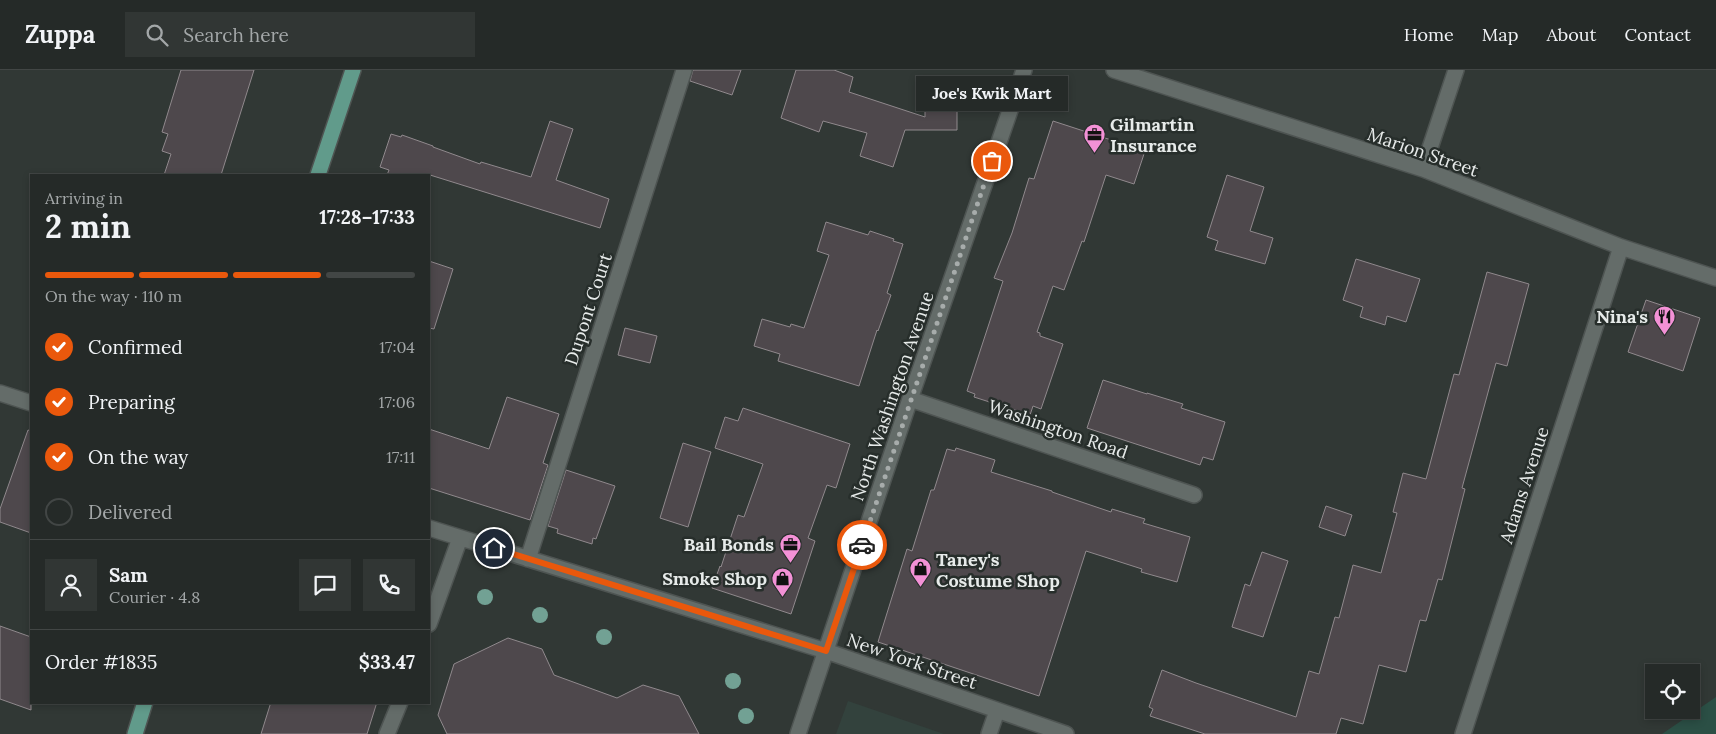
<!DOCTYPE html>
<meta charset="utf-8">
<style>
:root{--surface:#252a28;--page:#313634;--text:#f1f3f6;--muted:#a3a7a8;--line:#424645;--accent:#ea580c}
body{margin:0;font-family:Lora,serif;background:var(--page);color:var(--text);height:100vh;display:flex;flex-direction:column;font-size:19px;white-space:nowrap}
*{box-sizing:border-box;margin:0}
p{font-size:16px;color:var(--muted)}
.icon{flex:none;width:28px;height:28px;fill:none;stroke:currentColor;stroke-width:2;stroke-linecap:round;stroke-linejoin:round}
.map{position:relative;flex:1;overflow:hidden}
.sheet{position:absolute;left:30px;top:104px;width:400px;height:530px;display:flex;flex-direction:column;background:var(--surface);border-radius:0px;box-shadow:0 2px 8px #0003,0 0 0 1px var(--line)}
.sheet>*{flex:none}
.controls{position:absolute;left:1645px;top:594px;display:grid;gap:10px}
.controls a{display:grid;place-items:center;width:55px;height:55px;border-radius:0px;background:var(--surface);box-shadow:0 2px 8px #0003,0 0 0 1px var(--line);font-size:25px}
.pin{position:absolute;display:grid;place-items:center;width:42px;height:42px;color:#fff;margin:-21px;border:2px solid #fff;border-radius:50%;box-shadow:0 1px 5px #0007}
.courier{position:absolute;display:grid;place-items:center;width:50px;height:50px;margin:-25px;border:4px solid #ea580c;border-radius:50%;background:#fff;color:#222;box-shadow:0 1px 6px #0007}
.bubble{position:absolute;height:35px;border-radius:0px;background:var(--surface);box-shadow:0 2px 8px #0003,0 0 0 1px var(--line);font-size:16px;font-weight:700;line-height:35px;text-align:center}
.overview em{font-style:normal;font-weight:700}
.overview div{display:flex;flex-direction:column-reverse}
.overview{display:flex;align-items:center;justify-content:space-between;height:85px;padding:0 15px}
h1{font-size:32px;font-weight:700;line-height:38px}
.bar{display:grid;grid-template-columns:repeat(4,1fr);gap:8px 5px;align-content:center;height:60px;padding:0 15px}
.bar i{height:6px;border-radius:4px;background:var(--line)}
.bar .on{background:var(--accent)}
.bar p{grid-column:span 4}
.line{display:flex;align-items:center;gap:12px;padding:0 15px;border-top:1px solid var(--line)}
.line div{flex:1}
.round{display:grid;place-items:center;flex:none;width:52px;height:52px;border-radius:0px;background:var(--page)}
ol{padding:0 15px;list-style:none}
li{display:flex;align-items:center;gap:15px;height:55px}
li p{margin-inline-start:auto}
li .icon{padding:5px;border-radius:50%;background:var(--accent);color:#fff;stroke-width:4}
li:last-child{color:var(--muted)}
li i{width:28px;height:28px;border:2px solid var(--line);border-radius:50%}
header{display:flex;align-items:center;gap:30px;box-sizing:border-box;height:70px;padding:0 25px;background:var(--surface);border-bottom:1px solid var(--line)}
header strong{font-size:24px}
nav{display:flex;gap:28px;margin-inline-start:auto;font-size:18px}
.search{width:350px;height:45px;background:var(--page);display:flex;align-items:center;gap:12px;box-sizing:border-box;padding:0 18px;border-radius:0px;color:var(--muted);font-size:19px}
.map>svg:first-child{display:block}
.built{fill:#33423d}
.green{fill:#2b4f45}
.building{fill:#4e484c;stroke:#90898d}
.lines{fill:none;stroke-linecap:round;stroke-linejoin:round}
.minor-casing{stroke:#4e5452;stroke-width:18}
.major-casing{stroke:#4e5452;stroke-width:18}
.minor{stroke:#646c69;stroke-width:15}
.major{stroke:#619b8b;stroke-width:15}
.tree{fill:#72a194}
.done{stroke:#a7acab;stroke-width:5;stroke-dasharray:0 9}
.route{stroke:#ea580c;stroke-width:6}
.labels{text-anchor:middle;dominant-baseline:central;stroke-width:5;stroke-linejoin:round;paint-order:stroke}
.poi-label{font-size:18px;font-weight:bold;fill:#e7ebea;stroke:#272e2b;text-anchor:end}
.street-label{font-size:18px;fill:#e7ebea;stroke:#272e2b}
</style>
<header>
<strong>Zuppa</strong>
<div class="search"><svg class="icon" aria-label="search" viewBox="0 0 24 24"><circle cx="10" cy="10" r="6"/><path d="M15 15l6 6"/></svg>Search here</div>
<nav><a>Home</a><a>Map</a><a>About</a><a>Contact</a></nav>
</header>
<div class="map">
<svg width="1716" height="664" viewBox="0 0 1716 664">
<rect width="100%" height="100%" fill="#313835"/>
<path class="built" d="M848 631 944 664H836Z"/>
<path class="green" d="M1716 627V664H1662Z"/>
<path class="building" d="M181 0H254L221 105H164L171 84 162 81 168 64 162 62Z
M693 0H741L732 25 690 11Z
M796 0H834L853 7 849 22 925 47V33L957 32V60H905L893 97 860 86 867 63 823 51 819 62 781 48Z
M550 51 573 59 556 110 609 129 600 158 430 105H387L389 100 380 97 391 64 401 67 402 65 433 76V77L480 94 481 92 531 107Z
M1053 51 1145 81 1134 114 1106 105 1084 172 1082 171 1064 220 1053 216 1037 262 1040 263V266L1063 274 1041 339 1033 336 1030 345 974 327 975 324 967 321 1003 211 994 208 1012 163 1029 108 1034 109Z
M1227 105 1264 117 1250 161 1273 168 1265 194 1215 180 1218 171 1207 167Z
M826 152 868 165 870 161 894 169 893 171 903 174 887 223 891 225 878 261 877 260 859 316 778 291 780 284 754 276 762 249 790 257 791 254 804 258 829 185 817 181Z
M1356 189 1420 209 1406 252 1387 246 1385 255 1360 247 1363 237 1343 230Z
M429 191 453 199 434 259 429 258Z
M1487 202 1529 214 1507 296 1496 293 1462 418 1465 419 1442 510 1438 509 1426 551 1420 550 1406 602 1379 595 1363 654 1341 648 1336 664H1205L1150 646 1153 639 1149 637 1162 600 1196 613 1296 647 1309 601 1319 604 1335 547 1339 548 1353 495 1381 503 1397 443 1393 442 1403 403 1426 409 1454 304 1459 305Z
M1646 230 1700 248 1683 301 1628 282Z
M625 258 657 266 650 293 618 285Z
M1103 310 1147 324V323L1183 334 1181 338 1225 352 1213 390 1203 387 1200 395 1087 358Z
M507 327 559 344 543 393 548 395 530 450 429 418V359L489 379Z
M743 338 850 374 836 418 827 415 808 468 815 471 791 544 712 518 720 496 721 497 738 445 744 447 763 394 715 378 725 347 738 351Z
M28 360 31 361V463L0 452V439Z
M683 373 711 382 688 457 660 448Z
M956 378 995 390 991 402 1052 421V422L1111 442 1112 439 1145 449 1143 453 1190 467 1177 512 1141 502 1142 499 1086 481 1039 626 878 572 907 479 912 481 931 420H934L947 379 955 381Z
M566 400 615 416 596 469 593 468 592 474 557 463 558 459 548 456Z
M1326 436 1352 445 1345 466 1319 457Z
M1262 482 1288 491 1263 567 1232 557 1245 514 1250 516Z
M0 556 31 567V640L0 629Z
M508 568 542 579 554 605 617 628 643 615 679 626 699 664H447L438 645 454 594Z
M271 632H377L367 664H261Z"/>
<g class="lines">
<defs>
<path id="minor" d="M1114 0 1423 99 1621 177 1716 208
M1423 99 1456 0
M0 323 31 333
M910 329 1194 425
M429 458 826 581 1066 664
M528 489 684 0
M429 554 460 468
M387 664 400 632
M798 664 910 329 1024 0
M989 664 997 641
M1463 664 1621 177"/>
<path id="major" d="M318 105 353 0
M135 664 145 632"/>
</defs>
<use href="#minor" class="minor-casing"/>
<use href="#major" class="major-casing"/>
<use href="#minor" class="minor"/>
<use href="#major" class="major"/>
</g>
<g class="tree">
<circle cx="485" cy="527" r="8"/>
<circle cx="540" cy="545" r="8"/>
<circle cx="604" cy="567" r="8"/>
<circle cx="733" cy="611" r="8"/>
<circle cx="746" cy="646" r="8"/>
</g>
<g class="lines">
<path class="done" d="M862 475 992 91"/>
<path class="route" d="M494 478 826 581 862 475"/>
</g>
<defs>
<symbol id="office-pin" viewBox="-11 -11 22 30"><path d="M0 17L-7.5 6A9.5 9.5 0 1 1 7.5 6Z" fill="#f391d6" stroke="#272e2b"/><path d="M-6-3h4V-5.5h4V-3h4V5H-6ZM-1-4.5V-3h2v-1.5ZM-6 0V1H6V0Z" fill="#111"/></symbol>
<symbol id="restaurant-pin" viewBox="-11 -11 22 30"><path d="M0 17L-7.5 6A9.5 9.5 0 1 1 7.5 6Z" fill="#f391d6" stroke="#272e2b"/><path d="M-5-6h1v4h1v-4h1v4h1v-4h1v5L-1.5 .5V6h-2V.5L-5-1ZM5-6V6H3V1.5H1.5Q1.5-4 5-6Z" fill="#111"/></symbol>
<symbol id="shop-pin" viewBox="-11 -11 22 30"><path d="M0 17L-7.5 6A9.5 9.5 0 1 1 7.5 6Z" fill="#f391d6" stroke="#272e2b"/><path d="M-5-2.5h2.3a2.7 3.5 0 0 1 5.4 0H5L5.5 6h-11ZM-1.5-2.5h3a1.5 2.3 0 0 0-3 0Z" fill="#111"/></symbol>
</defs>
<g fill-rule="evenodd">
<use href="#office-pin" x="1082" y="52" width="25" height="34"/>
<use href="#restaurant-pin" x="1652" y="234" width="25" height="34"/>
<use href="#office-pin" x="778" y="462" width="25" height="34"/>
<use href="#shop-pin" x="908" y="486" width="25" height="34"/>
<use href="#shop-pin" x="770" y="496" width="25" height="34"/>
</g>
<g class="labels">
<g class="poi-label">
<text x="1110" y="54" text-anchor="start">Gilmartin<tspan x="1110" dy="21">Insurance</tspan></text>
<text x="1648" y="246">Nina's</text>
<text x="774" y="474">Bail Bonds</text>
<text x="936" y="489" text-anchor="start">Taney's<tspan x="936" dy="21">Costume Shop</tspan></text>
<text x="767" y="508">Smoke Shop</text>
</g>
<g class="street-label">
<text transform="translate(1423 82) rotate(19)">Marion Street</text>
<text transform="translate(588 239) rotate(-72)">Dupont Court</text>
<text transform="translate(892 326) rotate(-71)">North Washington Avenue</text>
<text transform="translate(1058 359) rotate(19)">Washington Road</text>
<text transform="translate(1524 415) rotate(-72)">Adams Avenue</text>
<text transform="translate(912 591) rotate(19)">New York Street</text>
</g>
</g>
</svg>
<div class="controls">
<a><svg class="icon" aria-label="locate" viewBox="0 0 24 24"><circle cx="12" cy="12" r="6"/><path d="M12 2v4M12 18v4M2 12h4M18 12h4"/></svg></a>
</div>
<div class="pin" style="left:992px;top:91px;background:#ea580c"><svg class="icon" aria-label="bag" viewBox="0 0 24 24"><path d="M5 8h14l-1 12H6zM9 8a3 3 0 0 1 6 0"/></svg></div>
<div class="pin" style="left:494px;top:478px;background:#1f2937"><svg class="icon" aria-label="home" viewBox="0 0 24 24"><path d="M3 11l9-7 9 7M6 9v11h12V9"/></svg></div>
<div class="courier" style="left:862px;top:475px"><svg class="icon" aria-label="car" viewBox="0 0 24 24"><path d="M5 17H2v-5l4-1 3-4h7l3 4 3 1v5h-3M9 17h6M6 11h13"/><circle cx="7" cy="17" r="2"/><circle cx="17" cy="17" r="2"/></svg></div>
<div class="bubble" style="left:916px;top:6px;width:152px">Joe's Kwik Mart</div>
<section class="sheet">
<div class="overview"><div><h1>2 min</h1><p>Arriving in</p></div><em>17:28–17:33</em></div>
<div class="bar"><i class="on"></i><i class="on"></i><i class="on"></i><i></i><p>On the way · 110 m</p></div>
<ol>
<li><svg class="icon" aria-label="check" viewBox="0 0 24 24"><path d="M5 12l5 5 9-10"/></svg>Confirmed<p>17:04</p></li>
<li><svg class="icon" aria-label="check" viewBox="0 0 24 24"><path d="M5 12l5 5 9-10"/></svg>Preparing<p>17:06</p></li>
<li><svg class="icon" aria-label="check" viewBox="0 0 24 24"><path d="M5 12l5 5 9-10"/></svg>On the way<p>17:11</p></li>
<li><i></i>Delivered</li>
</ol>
<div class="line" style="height:90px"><a class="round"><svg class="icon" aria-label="person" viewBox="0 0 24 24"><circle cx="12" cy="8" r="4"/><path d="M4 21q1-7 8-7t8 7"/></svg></a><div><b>Sam</b><p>Courier · 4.8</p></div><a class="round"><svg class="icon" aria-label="chat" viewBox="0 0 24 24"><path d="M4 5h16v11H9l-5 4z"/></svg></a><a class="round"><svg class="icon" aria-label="phone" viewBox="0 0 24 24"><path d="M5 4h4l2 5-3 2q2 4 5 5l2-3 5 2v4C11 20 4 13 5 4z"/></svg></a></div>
<div class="line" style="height:65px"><div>Order #1835</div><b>$33.47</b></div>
</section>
</div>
